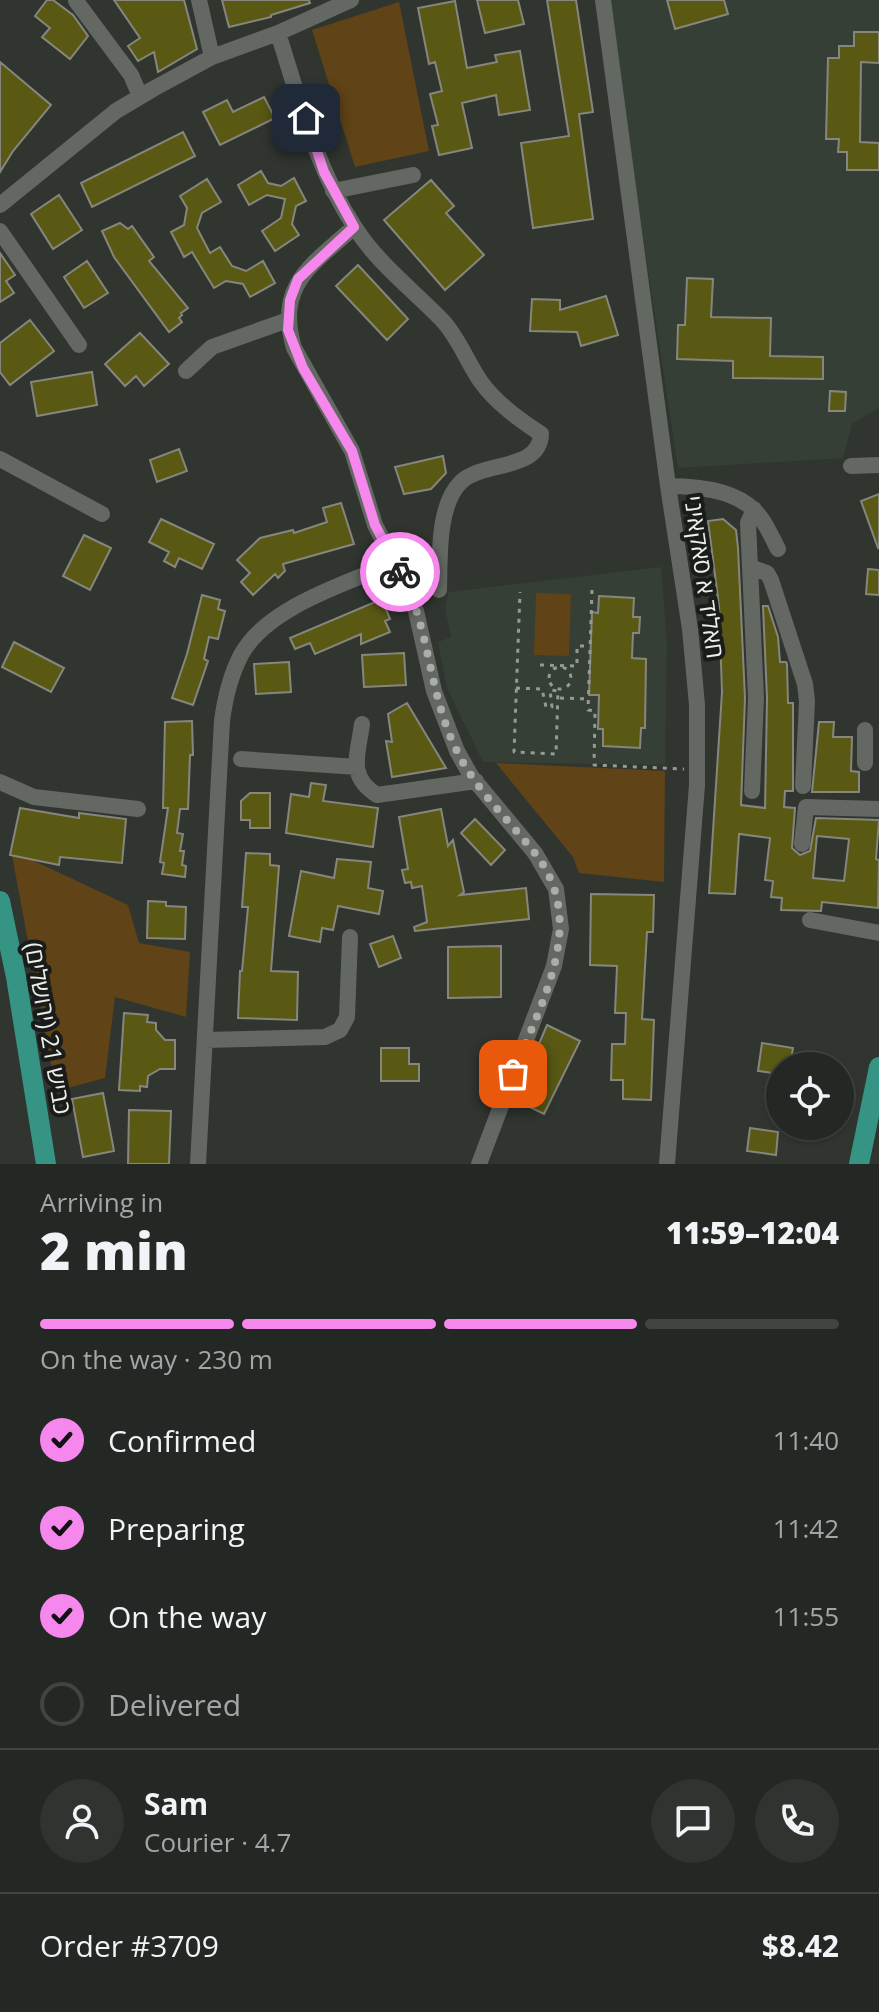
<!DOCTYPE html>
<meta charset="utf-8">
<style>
:root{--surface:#242824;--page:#303431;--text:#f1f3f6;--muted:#a3a6a6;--line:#414441;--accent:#f688ed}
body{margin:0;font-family:"Open Sans","Noto Sans Hebrew",sans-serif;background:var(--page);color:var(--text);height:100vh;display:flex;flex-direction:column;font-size:30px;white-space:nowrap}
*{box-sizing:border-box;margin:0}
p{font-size:26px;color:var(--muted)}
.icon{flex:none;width:44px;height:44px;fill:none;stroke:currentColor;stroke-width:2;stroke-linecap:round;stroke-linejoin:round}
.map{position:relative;height:1164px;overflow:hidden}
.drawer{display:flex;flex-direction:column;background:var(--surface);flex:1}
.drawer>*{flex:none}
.fabs{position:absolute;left:766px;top:1052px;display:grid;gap:16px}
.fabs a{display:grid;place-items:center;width:88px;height:88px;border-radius:50%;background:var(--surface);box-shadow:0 2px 6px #0004,0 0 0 2px var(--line);font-size:40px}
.pin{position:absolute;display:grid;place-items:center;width:68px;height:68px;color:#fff;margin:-34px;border-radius:16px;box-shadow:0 4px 12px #0006}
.courier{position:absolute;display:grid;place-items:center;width:80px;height:80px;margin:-40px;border:6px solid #f688ed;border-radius:50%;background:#fff;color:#222;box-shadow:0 2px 10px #0007}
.headline em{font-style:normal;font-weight:800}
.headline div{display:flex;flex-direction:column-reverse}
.headline{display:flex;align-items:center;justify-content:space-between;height:136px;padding:0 40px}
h1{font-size:52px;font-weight:800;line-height:60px}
.bar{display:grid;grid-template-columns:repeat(4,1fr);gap:12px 8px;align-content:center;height:96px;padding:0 40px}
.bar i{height:10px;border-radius:6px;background:var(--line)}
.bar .active{background:var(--accent)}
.bar p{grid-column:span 4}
.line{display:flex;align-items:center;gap:20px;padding:0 40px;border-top:2px solid var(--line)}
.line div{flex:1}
.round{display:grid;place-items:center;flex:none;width:84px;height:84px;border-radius:42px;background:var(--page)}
ol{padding:0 40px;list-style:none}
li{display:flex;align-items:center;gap:24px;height:88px}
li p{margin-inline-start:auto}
li .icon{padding:8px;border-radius:50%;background:var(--accent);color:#111;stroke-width:4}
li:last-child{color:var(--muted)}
li i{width:44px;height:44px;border:4px solid var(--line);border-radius:50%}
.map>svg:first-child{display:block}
.built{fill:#353f35}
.green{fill:#604316}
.building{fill:#595914;stroke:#86867f;stroke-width:2;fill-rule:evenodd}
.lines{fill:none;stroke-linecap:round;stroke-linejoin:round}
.path{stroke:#969a96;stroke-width:3;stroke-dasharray:4 6;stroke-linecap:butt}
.minor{stroke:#636862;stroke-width:16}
.major{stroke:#359484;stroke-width:20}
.done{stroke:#aaadaa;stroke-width:8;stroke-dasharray:0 14.4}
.route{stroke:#f688ed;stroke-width:10}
.labels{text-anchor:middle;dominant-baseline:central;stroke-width:8;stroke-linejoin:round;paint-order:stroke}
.street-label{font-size:24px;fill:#ebeeeb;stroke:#1a1c1a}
</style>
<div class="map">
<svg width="879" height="1164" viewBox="0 0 879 1164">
<rect width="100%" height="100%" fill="#303530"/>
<path class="built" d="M607 0H879V408L852 424 843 458 678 468Z
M661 567 667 644 665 765 483 762 447 688 438 642 451 637 445 608 449 592Z"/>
<path class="green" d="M399 2 429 151 355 167 312 30Z
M536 593 571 594 569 656 534 655Z
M496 763 665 771 664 882 579 873 573 857Z
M11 850 128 905 139 943 190 952 186 1017 115 997 105 1078 56 1091Z"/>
<path class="building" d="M47 0H53L73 15 88 36 70 59 42 37 50 28 35 16Z
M114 0H184L197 49 158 72 154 52 138 61 128 46 140 38Z
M222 0H309L310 3 271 15V17L229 27Z
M477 0H518L524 24 485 33Z
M547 0H576L593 112 579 114 593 219 533 228 521 143 569 136Z
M667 0H724L728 14 675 29Z
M455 1 467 68 497 62 495 55 520 51 530 110 499 115 496 95 462 103 472 148 439 155 432 126 438 125 430 94 442 91 435 62 429 64 418 8Z
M854 32H879V63L861 62 860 142 879 143V170H847V152H838L839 139H826L828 58H839V46H854Z
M0 62 51 105 13 151 0 172Z
M264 97 275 118 220 145 203 112 227 100 233 112Z
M183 132 195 156 92 207 81 183Z
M261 171 268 183 281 186 294 178 306 201 296 206 292 224 299 235 275 251 262 231 281 218 285 199 267 195 249 205 238 185Z
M207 179 221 202 202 213 197 228 210 253 220 247 232 266 246 271 263 261 275 283 250 297 243 284 226 281 214 288 192 252 184 257 171 232 184 225 187 208 180 196Z
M431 180 454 206 446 213 484 255 445 290 384 220Z
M59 195 82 230 53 249 31 214Z
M120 223 128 229 132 226 154 257 149 261 188 308 181 313 182 315 179 318 182 322 169 332 114 257 102 231Z
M0 253 15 275 6 281 14 293 0 302Z
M87 261 108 293 84 308 64 277Z
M358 265 408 319 387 340 336 286Z
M687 278 713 279 711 317 771 318 770 356 823 357V379L733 378V361L677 359 678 325H685Z
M606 296 618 335 581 346 577 332 530 331 532 299 560 300V310Z
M30 320 54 351 10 385 0 372V343Z
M140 333 169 364 144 386 136 376 125 386 105 364Z
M92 372 97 405 37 416 31 382Z
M830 391 846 392 845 411H829Z
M179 449 187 471 157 482 150 460Z
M443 456 446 473 431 489 404 494 395 467Z
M879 494V547L878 548 861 501Z
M341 503 354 544 283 564 285 571 278 578 275 574 253 595 241 582 250 573 237 560 260 538 293 530 294 533 327 522 323 508Z
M161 519 214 544 202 569 179 558 175 567 164 561 169 552 149 542Z
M723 519 736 530 738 548 745 698 741 805 765 808 767 698 763 606H768L778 637 780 662H786L787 664 788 703H793V791H785L784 807 795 808 792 848 800 855 810 851 816 818 879 820 876 859 879 860 878 908 822 902 821 911 781 910 782 898 771 897 773 881 765 880 770 838 739 834 735 894 709 893 722 692 719 606 708 521ZM817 836 849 839 844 881 813 878Z
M84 535 111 548 90 590 63 576Z
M868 569 879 570V595L866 594Z
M202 595 220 600 218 609 225 611 218 639 209 637 204 659 208 661 193 705 172 698 187 654Z
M599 596 634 598 633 617H640L639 633H633L632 658 646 659 645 728H641L640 748 603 746V729H598L599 695H589L592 612 598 613Z
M382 599 390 619 385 621 390 632 361 644V634L315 654 310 643 295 649 290 638Z
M14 642 64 668 51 692 2 667Z
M404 653 406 685 364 687 362 655Z
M289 662 291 692 256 694 254 664Z
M407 703 446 768 392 777 386 741 392 742 388 714Z
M192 721 193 755H190L188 809H180L177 833 183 834 180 851H184L182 865 186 866 185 877 162 874 164 863 160 862 168 808H163L165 722Z
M819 722H834L833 737H852L851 771 859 772V792H812Z
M311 783 326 785 323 801 378 808 373 847 286 833 291 794 309 797Z
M250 793H270V828H250V820H241V801Z
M20 808 79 818V813L126 819 122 863 60 857 59 865 10 855Z
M441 809 448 846 453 840 464 892 460 895 526 888 529 919 415 931 414 927 427 922 422 886 412 888 411 882 405 883 402 870 408 869 399 817Z
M475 819 505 850 491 865 461 833Z
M246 853 270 854V865L279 866 271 971 298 972 297 1020 238 1018 240 971H242L248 907H242Z
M337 859 371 862 368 888 383 891 379 914 338 906 333 930 322 928 320 942 289 936 301 871 334 878Z
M591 894 654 895 653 932H647L642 1019 654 1020 651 1100 623 1099V1080H611L612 1044H625L626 1013H615L617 966 590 965Z
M148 901 166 902V906L186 907 185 939 147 938Z
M393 936 401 958 379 967 370 944Z
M501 946V997L448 998V947Z
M124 1013 148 1015 147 1022 156 1023V1030L165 1040H175V1069H160L148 1076 147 1087 140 1086V1091L119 1090Z
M547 1025 580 1041 544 1114 515 1100Z
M762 1043 793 1048 790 1066H780V1074L758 1071Z
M381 1048H409V1064H419V1081H381Z
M103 1093 114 1151 83 1157 72 1099Z
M129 1110 171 1111 169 1164H128Z
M750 1128 778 1132 776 1155 747 1151Z"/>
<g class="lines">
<path class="path" d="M592 590 588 710 595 711 594 765 684 769
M540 665 577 666V646H590
M549 678a11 11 0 1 1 22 0a11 11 0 1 1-22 0Z
M516 688 542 689 546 707H552L550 690 558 691 556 754 514 752 520 592
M560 698 588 699"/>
<path class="minor" d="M199 0 212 57
M603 0 668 486 690 629 697 705V785L667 1164
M76 1 131 75 140 96
M278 33C299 99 316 168 354 226 377 263 412 289 442 320 459 338 467 362 481 382 496 403 520 420 541 434 540 471 483 461 461 482 437 505 440 559 439 590
M333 191 413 175
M0 205 116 111 153 89 212 57 278 33 351 0
M354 227C312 265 275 285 294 348L352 451 375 525 404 581 416 611 434 691 457 751 471 776 535 853 556 889 561 929 554 966 479 1164
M0 231 79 345
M186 371 212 347 288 320
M0 459 102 514
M851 466 879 465
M668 486C695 486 734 490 754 510 765 520 771 536 778 549
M750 567 767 573 771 580 805 684 807 701 803 786
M362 724C358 755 347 776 377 795L476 781
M241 759 357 767
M865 763V730
M0 782 34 797 138 809
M752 791 756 698 748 523 754 509
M802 844 806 807 879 809
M810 920 879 933
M205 1040 325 1037 340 1030 347 1017 350 937
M198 1164 222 721C225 698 230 676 241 655 267 607 347 583 394 563"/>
<path class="major" d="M0 901 16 977 46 1164
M859 1164 879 1067"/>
</g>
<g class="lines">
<path class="done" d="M400 572C430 625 428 694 457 751 475 789 508 819 534 852 590 922 541 1002 513 1074"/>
<path class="route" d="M306 118 324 172 354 227 298 279 290 300 288 330 303 368 352 451 375 525 400 572"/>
</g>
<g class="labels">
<g class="street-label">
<text transform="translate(705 577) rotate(82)">חאליד א סאקאיני</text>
<text transform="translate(49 1028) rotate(80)">כביש 21 (ירושלים)</text>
</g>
</g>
</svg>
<div class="fabs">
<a><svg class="icon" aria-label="locate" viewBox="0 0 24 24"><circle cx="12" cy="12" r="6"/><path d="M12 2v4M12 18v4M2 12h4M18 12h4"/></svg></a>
</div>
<div class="pin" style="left:513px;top:1074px;background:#ea580c"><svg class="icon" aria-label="bag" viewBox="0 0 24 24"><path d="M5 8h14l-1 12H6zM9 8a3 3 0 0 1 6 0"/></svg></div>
<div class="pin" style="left:306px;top:118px;background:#1f2937"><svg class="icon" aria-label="home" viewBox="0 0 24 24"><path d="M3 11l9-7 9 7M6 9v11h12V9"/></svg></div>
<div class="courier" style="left:400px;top:572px"><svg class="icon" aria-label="bike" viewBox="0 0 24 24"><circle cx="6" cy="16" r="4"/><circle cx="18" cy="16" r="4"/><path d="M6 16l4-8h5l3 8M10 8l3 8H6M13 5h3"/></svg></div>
</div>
<section class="drawer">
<div class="headline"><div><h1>2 min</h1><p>Arriving in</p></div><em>11:59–12:04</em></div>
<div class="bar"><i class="active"></i><i class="active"></i><i class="active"></i><i></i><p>On the way · 230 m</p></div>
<ol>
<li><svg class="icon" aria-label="check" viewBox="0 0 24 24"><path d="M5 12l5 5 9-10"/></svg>Confirmed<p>11:40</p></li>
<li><svg class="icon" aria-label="check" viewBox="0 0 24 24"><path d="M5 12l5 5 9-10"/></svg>Preparing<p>11:42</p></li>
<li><svg class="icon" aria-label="check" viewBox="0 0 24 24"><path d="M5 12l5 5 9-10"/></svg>On the way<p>11:55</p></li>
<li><i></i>Delivered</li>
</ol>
<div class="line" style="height:144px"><a class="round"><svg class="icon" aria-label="person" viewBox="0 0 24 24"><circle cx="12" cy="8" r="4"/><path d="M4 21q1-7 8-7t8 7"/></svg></a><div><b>Sam</b><p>Courier · 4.7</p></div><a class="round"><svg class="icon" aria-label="chat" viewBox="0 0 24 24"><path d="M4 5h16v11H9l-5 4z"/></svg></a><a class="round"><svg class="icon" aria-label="phone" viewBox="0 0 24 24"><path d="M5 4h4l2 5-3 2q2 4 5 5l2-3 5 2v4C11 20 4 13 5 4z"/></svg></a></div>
<div class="line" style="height:104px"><div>Order #3709</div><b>$8.42</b></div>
</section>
